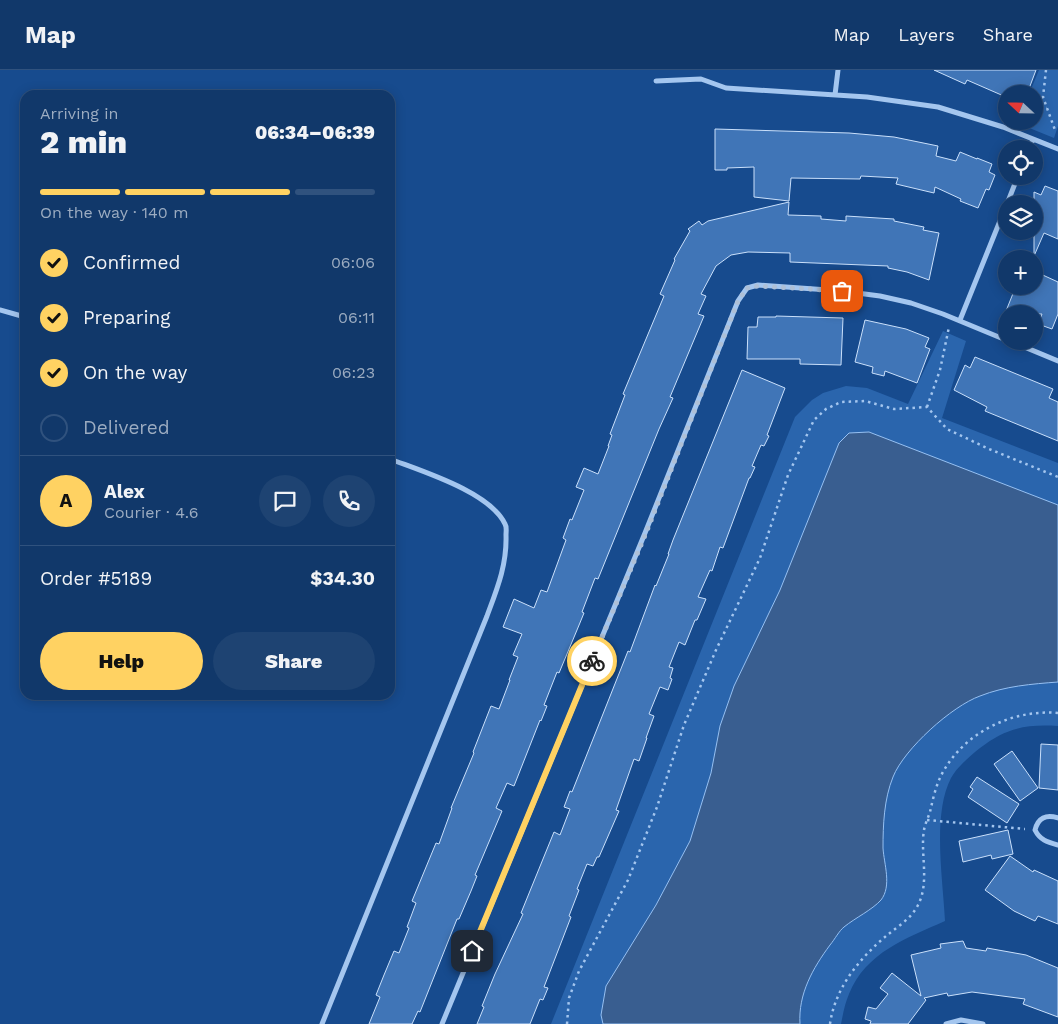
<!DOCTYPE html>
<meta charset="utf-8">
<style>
:root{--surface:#11386a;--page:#1e4372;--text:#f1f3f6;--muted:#9cacc1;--line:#30527e;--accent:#ffd262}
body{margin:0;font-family:"Work Sans",sans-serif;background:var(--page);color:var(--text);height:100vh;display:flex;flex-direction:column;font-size:19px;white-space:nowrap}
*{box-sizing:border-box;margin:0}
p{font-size:16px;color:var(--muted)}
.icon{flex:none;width:28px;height:28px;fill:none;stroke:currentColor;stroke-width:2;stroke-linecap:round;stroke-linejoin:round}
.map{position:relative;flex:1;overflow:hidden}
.drawer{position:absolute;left:20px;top:20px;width:375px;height:610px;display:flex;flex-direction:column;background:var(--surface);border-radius:15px;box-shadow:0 2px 12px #0003,0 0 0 1px var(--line)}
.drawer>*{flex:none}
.needle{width:32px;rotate:292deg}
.controls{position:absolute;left:998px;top:15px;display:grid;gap:10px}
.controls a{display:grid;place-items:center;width:45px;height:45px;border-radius:50%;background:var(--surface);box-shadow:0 2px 12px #0003,0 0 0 1px var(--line);font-size:25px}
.pin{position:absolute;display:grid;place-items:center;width:42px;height:42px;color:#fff;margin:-21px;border-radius:10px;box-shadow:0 2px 8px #0006}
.courier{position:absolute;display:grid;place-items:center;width:50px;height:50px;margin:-25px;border:4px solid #ffd262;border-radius:50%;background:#fff;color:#222;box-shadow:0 1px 6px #0007}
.head em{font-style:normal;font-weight:800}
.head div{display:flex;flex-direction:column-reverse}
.head{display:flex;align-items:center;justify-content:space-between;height:85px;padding:0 20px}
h1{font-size:32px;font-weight:800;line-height:38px}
.bar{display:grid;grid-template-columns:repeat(4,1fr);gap:8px 5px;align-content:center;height:60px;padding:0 20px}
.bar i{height:6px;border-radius:4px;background:var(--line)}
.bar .on{background:var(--accent)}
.bar p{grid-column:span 4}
.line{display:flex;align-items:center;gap:12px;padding:0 20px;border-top:1px solid var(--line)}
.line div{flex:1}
.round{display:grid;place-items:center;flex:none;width:52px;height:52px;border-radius:26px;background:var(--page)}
ol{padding:0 20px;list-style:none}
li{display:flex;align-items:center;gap:15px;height:55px}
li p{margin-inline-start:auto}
li .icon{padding:5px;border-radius:50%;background:var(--accent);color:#111;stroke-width:4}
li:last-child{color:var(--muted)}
li i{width:28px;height:28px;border:2px solid var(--line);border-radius:50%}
.action{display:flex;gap:10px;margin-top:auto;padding:10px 20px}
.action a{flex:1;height:58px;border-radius:30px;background:var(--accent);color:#111;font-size:20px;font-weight:800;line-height:58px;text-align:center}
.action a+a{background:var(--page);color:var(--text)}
header{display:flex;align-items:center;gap:30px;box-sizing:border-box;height:70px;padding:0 25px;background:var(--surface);border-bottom:1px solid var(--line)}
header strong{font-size:24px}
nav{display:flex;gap:28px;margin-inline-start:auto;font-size:18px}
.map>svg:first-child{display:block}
.green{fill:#2a65ad}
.water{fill:#395e90;stroke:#96c0f2}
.building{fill:#4075b7;stroke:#cae0fb}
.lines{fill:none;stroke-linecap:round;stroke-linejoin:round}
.path{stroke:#a4c6ef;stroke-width:2.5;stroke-dasharray:2.5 4;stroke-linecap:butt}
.street{stroke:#a4c6ef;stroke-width:5}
.done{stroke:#aec0d7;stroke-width:5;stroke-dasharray:0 9}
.route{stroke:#ffd262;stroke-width:6}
</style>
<header>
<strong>Map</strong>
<nav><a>Map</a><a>Layers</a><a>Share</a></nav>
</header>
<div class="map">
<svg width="1058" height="954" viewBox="0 0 1058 954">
<rect width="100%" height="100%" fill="#174b8e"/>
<path class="green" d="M1039 0H1058V56L1054 68 1017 53V51H1034V24H1029Z
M943 261 966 271 942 348 1058 393V656C1026 654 1006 658 980 678 970 686 957 697 951 708 932 745 943 809 945 851 907 868 866 882 849 924 845 933 843 944 841 954H551L795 347 812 330 823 323 846 316 867 318 908 334Z"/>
<path class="water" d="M869 362 1058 435V612C1032 614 1005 616 980 626 952 636 904 679 893 707 884 729 883 755 883 778 884 794 892 816 881 830 872 840 855 848 844 857 839 861 835 869 830 875 813 898 798 924 800 954H603L601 945 606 916 656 835 690 771 711 703 720 656 734 616 780 520 839 373 849 363Z"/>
<path class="building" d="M934 0H1036L1027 24H1006V27L967 10 965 14Z
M715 59 849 63 894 67 938 76 936 86 956 91 960 82 977 89V88L992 94 989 102 995 105 989 120 986 119 978 138 960 131 961 129 935 117 934 123 896 114 898 108 861 106 860 109 791 108 789 131 754 127V97L727 98V100H715Z
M1045 116 1058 121V169L1044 163 1034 186V122L1041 125Z
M789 132 788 145 821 146V149L846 151V146L894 149V151L924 157 923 160 939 163 929 210 907 202 888 198V196L790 192V183L748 182 731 185 716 196 701 224 706 226 698 244 704 246 670 327 673 328 659 359 598 509 595 508 582 542 584 543 577 560 559 603 557 602 544 635 547 636 541 651 540 650 514 716 507 713 496 738 502 741 475 805 477 806 471 821 459 849H457L420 942 418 941 412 954H369L380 927 376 925 384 905 394 881 399 883 409 858 407 857 416 833 412 831 436 773 439 774 452 738H451L474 683 473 682 491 636 499 639 510 610H509L518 587 513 585 522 564 503 557 514 529 534 538 541 520 547 522 566 470 563 468 570 449 572 450 584 420 576 417 584 398 598 404 609 376H608L612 365 610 364 625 325 623 324 664 226 660 224 675 190 674 189 690 161 688 159 699 151 702 155 708 151Z
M1034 201 1058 212V244L1052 259 1038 254 1042 244H1013L1006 241 1016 216H1034Z
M776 246 843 248 841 295 800 294V289H747L748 257H757L758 247H776Z
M865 250 906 259 929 268 925 277 930 279 917 313 885 301 884 306 872 303 873 297 855 292Z
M975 287 1053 319 1049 328 1058 332V371L985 341 987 337 954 320 965 295 970 298Z
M742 300 785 318 767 365 769 366 764 376 761 375 752 396 755 397 750 408H749L723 478 720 477 712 501 710 500 698 527 706 529 697 550H695L685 575 679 572 669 597 673 598 670 608 672 609 668 620 660 617 649 644 654 646 646 668H647L639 691 634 689 616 740 619 741 599 787H597L593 796 587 794 577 819 579 820 569 846 571 847 544 917 548 918 543 930 540 929 530 954H477L484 937 482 936 495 904 523 844 521 843 554 762 560 765 570 739 564 737 570 721 572 722 628 581 630 582 655 515 656 516 669 484H668L673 470Z
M1041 674 1058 675V720L1039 718Z
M1012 681 1038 718 1020 731 994 694Z
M977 707 1019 734 1007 753 968 727 973 719 970 717Z
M1008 760 1013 784 992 789 991 785 963 792 959 771Z
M1010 786 1033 802 1034 800 1058 811V854L1038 846 1035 851 1014 841 985 820Z
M963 871 966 878 986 881 987 878 1026 885 1058 898V947L1023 934 1025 929 972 922 948 926 947 923 924 928 926 930 908 954H870L871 951 865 949 868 937 876 939 888 924 880 918 892 903 921 926 911 885 941 878 940 874Z"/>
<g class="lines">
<path class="path" d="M1046 0 1043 27 1055 60
M1034 41 1047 38
M927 337 940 300 949 257
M927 750 1025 759
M567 954 569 928 579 901 628 810 657 737 684 655 716 580 760 488 788 405 814 350 826 339 841 332 865 331 894 339 927 337 947 359 989 379 1058 407
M830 954C835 918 859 889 886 866 897 857 911 849 918 835 930 812 920 784 924 760 925 754 928 748 930 742 933 729 936 714 943 702 965 662 1013 639 1058 643"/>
<path class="street" d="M656 11 701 9 726 18 867 27 938 37 1003 57 1058 79
M835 25 838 0
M1029 79 1033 69
M1007 134 1018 106
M0 240 25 247
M960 250 1006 136
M1010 271 1058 291
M1058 748C1046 744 1038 748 1035 760 1040 770 1047 772 1058 775
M322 954 487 546C497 519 507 495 506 465 506 461 507 457 505 454 490 422 421 401 390 389
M442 954 645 463 738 231 747 218 758 215 842 221 880 226 911 233 943 244 1006 270
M946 954 961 950 983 954"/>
</g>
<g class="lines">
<path class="done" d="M592 591 646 463 738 231 747 218 758 216 842 221"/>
<path class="route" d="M472 881 592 591"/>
</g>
</svg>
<div class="controls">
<a><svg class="needle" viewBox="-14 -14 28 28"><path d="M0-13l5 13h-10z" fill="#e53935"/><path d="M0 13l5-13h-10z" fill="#9cacc1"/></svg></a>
<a><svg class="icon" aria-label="locate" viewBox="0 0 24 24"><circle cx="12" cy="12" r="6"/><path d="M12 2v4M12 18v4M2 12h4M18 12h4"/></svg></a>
<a><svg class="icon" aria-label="layers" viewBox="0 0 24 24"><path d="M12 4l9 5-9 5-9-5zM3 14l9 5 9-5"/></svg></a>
<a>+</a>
<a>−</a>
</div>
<div class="pin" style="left:842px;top:221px;background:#ea580c"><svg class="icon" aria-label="bag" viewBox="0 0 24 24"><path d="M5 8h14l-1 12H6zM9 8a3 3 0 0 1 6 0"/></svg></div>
<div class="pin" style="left:472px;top:881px;background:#1f2937"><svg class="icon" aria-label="home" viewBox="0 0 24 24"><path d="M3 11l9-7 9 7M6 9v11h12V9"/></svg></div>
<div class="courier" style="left:592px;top:591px"><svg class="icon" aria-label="bike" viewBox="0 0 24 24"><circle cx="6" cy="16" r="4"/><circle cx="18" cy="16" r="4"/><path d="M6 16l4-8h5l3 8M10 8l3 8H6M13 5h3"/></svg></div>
<section class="drawer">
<div class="head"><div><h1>2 min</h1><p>Arriving in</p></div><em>06:34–06:39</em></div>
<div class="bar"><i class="on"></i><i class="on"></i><i class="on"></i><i></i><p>On the way · 140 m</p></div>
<ol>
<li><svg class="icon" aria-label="check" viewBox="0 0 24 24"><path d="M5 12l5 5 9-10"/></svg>Confirmed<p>06:06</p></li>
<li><svg class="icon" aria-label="check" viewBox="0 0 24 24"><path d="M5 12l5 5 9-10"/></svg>Preparing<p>06:11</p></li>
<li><svg class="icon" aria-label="check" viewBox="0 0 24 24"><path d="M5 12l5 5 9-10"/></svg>On the way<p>06:23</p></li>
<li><i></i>Delivered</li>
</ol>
<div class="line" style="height:90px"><b class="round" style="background:var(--accent);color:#111">A</b><div><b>Alex</b><p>Courier · 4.6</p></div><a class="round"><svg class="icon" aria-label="chat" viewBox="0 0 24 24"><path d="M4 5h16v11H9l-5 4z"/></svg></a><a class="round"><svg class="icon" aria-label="phone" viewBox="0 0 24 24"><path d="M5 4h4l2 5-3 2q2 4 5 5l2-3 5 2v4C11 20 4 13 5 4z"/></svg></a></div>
<div class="line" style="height:65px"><div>Order #5189</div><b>$34.30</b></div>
<div class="action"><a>Help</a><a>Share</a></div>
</section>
</div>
